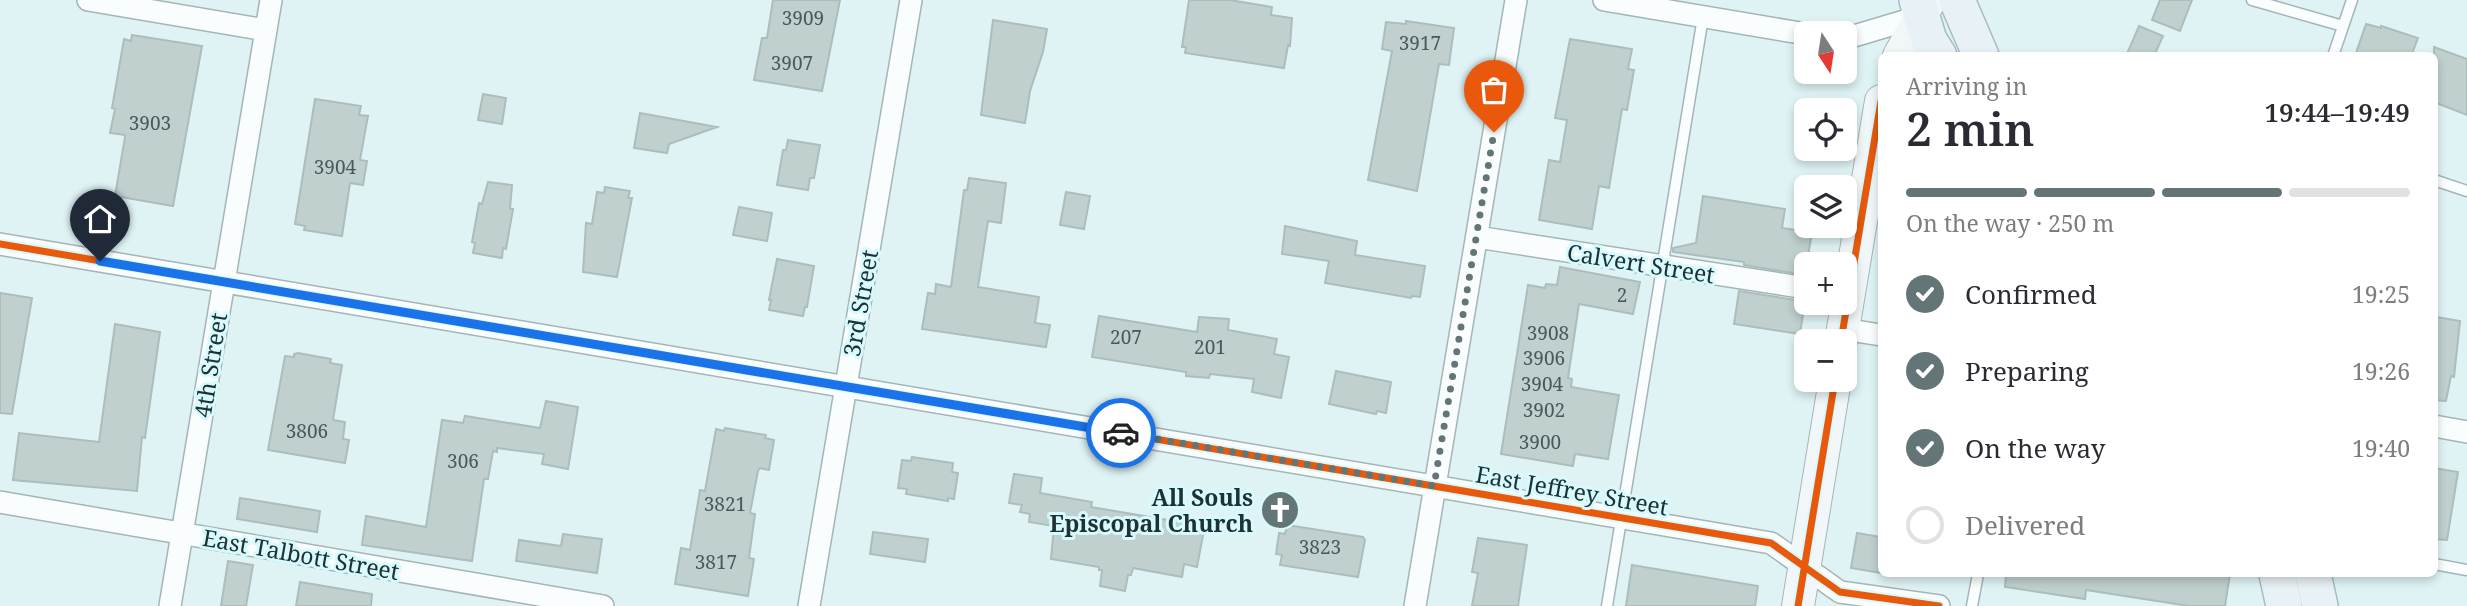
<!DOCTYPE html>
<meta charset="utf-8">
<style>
:root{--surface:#fff;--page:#f7f7f7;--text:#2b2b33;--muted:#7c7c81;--line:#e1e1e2;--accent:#637577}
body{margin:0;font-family:"Noto Serif",serif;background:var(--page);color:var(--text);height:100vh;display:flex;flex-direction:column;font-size:26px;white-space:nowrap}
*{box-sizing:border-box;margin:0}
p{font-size:23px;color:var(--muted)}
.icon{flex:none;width:38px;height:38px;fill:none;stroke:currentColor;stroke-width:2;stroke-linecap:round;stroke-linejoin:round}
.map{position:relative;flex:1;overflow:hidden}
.panel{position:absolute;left:1878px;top:52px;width:560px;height:525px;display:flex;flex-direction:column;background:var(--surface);border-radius:10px;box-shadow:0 4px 10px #0003}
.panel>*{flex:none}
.needle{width:46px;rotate:168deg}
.tools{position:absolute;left:1794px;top:21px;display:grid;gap:14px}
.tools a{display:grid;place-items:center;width:63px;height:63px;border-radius:10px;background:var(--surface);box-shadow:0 4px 10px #0003;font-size:35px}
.pin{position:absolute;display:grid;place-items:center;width:60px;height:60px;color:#fff;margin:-72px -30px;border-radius:50% 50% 50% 0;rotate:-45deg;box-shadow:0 0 7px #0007}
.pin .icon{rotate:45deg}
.courier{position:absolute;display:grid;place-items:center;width:70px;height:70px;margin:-35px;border:5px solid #1a73e8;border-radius:50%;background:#fff;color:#222;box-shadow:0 2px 9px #0007}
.headline em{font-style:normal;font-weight:600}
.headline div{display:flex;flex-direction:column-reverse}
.headline{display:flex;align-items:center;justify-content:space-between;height:119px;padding:0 28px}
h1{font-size:46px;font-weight:600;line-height:52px}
.bar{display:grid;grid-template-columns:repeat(4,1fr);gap:10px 7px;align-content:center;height:84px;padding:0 28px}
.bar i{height:9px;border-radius:5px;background:var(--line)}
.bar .current{background:var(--accent)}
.bar p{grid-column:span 4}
ol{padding:0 28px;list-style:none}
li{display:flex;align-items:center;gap:21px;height:77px}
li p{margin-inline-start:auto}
li .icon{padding:7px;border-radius:50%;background:var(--accent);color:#fff;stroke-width:4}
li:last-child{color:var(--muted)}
li i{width:38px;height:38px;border:4px solid var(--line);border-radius:50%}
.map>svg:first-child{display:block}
.building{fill:#bfd0ce;stroke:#acbdbc;stroke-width:2}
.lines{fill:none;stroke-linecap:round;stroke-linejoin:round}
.service-casing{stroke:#a4b5b7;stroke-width:13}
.minor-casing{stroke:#a4b5b7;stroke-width:24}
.secondary-casing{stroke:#a4b5b7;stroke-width:34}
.primary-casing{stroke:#a7bcc2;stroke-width:38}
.service{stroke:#fafdfe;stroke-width:10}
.minor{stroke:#fafdfe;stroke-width:21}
.secondary{stroke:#f1f7f9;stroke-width:32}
.primary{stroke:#e8f1f5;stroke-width:35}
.cycleway-casing{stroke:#d6fafe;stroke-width:11}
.cycleway{stroke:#e8590c;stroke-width:7}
.done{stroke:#637577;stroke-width:7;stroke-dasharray:0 12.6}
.route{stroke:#1a73e8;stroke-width:9}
.labels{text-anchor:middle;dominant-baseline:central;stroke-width:6;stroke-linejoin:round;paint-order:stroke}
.number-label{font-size:19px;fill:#48595a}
.street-label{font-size:23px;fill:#203133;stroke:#d6fafe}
.poi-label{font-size:23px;font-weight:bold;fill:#203133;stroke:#d6fafe;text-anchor:end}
</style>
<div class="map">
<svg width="2467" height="606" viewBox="0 0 2467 606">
<rect width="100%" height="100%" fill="#dff3f5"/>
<path class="building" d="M773 0H840L822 91 754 80 762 38H767Z
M1189 0H1230L1272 7 1271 15 1292 18 1290 46 1288 45 1284 68 1185 53 1186 47H1182Z
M2160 0H2192L2180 31 2152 20Z
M993 20 1047 29 1043 52 1030 91 1025 123 981 115Z
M1406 21 1454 28 1449 65 1439 64 1417 191 1368 180 1392 51 1382 49 1386 22 1406 24Z
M2366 24 2381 28V26L2418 38 2411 56H2355Z
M2139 26 2163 36 2154 56H2126Z
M132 35 202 46 173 206 115 196 125 137V135L110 133 115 109 112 108 124 39 131 41Z
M1570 39 1632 49 1628 69 1634 70 1627 110 1622 109 1609 188 1599 186 1592 229 1539 220 1549 160 1560 162 1567 120 1555 118Z
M2434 47 2467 59V115L2434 102Z
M483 94 506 98 502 124 478 120Z
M315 99 361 106 359 115 368 116 360 160 367 161 363 185 350 183 342 236 304 230 305 226 295 224Z
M640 113 717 127 669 144 667 153 634 148Z
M788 140 820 145 814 178H810L808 190 777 185 783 150H786Z
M969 178 1006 183 1001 223 988 221 978 287 1039 297 1035 323 1050 325 1046 347 922 329 928 293 935 294 936 284 951 287 964 190H967Z
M488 182 512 185 510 209H513L506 249 503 248 502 258 473 253 475 243 472 242 479 203 482 204Z
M605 187 630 191 628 198H632L617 277 583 272 586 223 592 224 597 192 604 193Z
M1066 192 1090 196 1084 229 1060 225Z
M1703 196 1785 209 1782 228 1812 232 1805 275 1744 265V262L1673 252V248L1696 243Z
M739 207 772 213 767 241 733 235Z
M1285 226 1357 241 1355 255 1425 266 1420 297 1412 296 1411 298 1325 283 1329 261 1282 254Z
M777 259 814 266 807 307H805L803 316 769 310 771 300H769Z
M1560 267 1640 282 1633 314 1579 304 1568 378 1572 379 1571 387 1619 395 1608 459 1575 454 1573 466 1501 454 1528 285 1545 288 1546 284 1557 285Z
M1739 291 1802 301 1801 308H1804L1800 334 1734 324Z
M0 293 32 298 12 414 0 413Z
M1099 316 1197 332 1199 317 1229 319 1228 330 1277 339 1274 354 1289 357 1281 398 1252 392 1254 379 1210 374 1209 378 1186 376V372L1092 357Z
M2437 317 2460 321 2454 377 2451 376 2446 401 2434 400V336Z
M115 324 160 332 145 438 142 437 137 491 13 480 19 433 99 442Z
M298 353 331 359 330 363 342 365 333 420 345 422 343 439 349 440 345 463 268 450 285 356 294 357V354Z
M1336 371 1391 382 1386 413 1377 411 1376 414 1329 404Z
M546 401 578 407 568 469 542 464 544 454 497 448V452L493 451 488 479H484L472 561 362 545 366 516 426 527 442 420 463 423 465 416 540 428Z
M725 428 766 435 765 438 774 440 769 470 760 468 758 471 750 513 755 514 749 558 754 559 748 596 675 584 681 548 690 550 700 490 705 491 716 429 724 431Z
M912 457 953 463 952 472 958 473 954 499 948 498V501L906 494 907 489 898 488 902 460 911 461Z
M2434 468 2458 472 2447 540 2434 539Z
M1014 474 1042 478 1040 493 1092 502 1091 507 1174 521 1175 518 1203 522 1202 529 1204 530 1197 567 1184 564 1182 577 1133 568 1131 575H1128L1125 591 1100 586 1102 570H1099V567L1051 559 1054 526 1029 522 1030 514 1020 512 1022 505 1009 503Z
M240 498 320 511 317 532 237 519Z
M1287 525 1363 537 1365 540 1358 577 1280 565 1282 555 1276 554 1279 533 1285 534Z
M873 532 928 539 925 562 870 554Z
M1857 533 1881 537V573L1851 568Z
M563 534 602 539 597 573 516 561 519 540 561 546Z
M1478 538 1527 545 1518 606H1472L1478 573 1472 572Z
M228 561 253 565 246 606H221Z
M1632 565 1758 586 1755 606H1626Z
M2006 574H2230L2225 606H2189L2086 590 2085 599 2005 587Z
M300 582 372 594 371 606H296Z"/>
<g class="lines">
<defs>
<path id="service" d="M2252 0 2343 26
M2333 56 2352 0
M2434 180 2467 191
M2434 564 2467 570
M1607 606 1703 17
M1972 606 1978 574"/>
<path id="minor" d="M88 0 266 30
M1604 0 1806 34
M1844 39 1921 16
M1477 237 1806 288
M0 244 1771 543 1840 592 1939 606
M1843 329 1881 335
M2434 426 2467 432
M0 502 603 606
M170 606 271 0
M809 606 911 0
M1415 606 1516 0"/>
<path id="secondary" d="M1899 56 1930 0
M1841 341 1881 101
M1798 606 1835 380"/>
<path id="primary" d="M1917 0 1929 40 1939 56
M1957 0 1981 56
M2277 574 2284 606
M2313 574 2320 606"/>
</defs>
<use href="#service" class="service-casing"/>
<use href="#minor" class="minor-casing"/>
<use href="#secondary" class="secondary-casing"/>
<use href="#primary" class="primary-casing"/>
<use href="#service" class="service"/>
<use href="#minor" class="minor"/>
<use href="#secondary" class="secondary"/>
<use href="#primary" class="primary"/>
<defs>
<path id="cycleway" d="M0 244 1771 543 1840 592 1939 606
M1841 341 1881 101
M1798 606 1835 380"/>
</defs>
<use href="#cycleway" class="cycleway-casing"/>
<use href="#cycleway" class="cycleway"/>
</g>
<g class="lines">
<path class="done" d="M1121 433 1434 486 1494 132"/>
<path class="route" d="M100 261 1121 433"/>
</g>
<defs>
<symbol id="church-disc" viewBox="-11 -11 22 22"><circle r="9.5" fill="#637577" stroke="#d6fafe"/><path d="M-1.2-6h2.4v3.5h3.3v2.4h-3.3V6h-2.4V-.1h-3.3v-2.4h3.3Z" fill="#fff"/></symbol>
</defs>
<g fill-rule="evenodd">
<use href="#church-disc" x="1258" y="488" width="44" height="44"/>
</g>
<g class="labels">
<g class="number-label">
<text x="803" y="18">3909</text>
<text x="1420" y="43">3917</text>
<text x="792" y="63">3907</text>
<text x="150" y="123">3903</text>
<text x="335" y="167">3904</text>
<text x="1622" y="295">2</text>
<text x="1548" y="333">3908</text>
<text x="1126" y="337">207</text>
<text x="1210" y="347">201</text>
<text x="1544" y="358">3906</text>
<text x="1542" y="384">3904</text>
<text x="1544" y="410">3902</text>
<text x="307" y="431">3806</text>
<text x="1540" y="442">3900</text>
<text x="463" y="461">306</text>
<text x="725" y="504">3821</text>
<text x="1320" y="547">3823</text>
<text x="716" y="562">3817</text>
</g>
<g class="street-label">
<text transform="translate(1641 263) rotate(9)">Calvert Street</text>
<text transform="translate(860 303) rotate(-80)">3rd Street</text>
<text transform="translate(210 365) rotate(-81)">4th Street</text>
<text transform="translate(1572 490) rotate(10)">East Jeffrey Street</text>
<text transform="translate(301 554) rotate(10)">East Talbott Street</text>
</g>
<g class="poi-label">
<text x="1253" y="497">All Souls<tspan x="1253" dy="26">Episcopal Church</tspan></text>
</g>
</g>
</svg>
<div class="tools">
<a><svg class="needle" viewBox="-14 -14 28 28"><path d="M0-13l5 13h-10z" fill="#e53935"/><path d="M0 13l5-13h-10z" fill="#7c7c81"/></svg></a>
<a><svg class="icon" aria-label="locate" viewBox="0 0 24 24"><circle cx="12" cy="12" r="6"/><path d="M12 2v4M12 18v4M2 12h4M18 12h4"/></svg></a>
<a><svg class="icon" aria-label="layers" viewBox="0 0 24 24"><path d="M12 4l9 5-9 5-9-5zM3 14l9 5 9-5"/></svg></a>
<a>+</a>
<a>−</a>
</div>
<div class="pin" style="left:1494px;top:132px;background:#ea580c"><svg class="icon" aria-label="bag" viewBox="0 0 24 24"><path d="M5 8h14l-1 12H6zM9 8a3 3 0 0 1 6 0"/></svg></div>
<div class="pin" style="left:100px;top:261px;background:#1f2937"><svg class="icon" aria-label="home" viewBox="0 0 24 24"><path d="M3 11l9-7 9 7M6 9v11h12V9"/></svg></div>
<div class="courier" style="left:1121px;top:433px"><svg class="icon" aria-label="car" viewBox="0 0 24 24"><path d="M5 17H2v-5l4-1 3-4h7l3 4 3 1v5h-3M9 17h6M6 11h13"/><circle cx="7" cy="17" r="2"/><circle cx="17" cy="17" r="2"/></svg></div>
<section class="panel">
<div class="headline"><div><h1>2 min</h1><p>Arriving in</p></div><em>19:44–19:49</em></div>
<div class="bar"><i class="current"></i><i class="current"></i><i class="current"></i><i></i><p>On the way · 250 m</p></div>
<ol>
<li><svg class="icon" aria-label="check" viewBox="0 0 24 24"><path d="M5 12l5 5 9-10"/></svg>Confirmed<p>19:25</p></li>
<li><svg class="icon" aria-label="check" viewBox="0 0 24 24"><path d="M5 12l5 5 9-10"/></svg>Preparing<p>19:26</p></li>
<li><svg class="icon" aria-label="check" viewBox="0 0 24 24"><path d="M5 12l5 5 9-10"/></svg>On the way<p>19:40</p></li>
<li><i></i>Delivered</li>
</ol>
</section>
</div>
